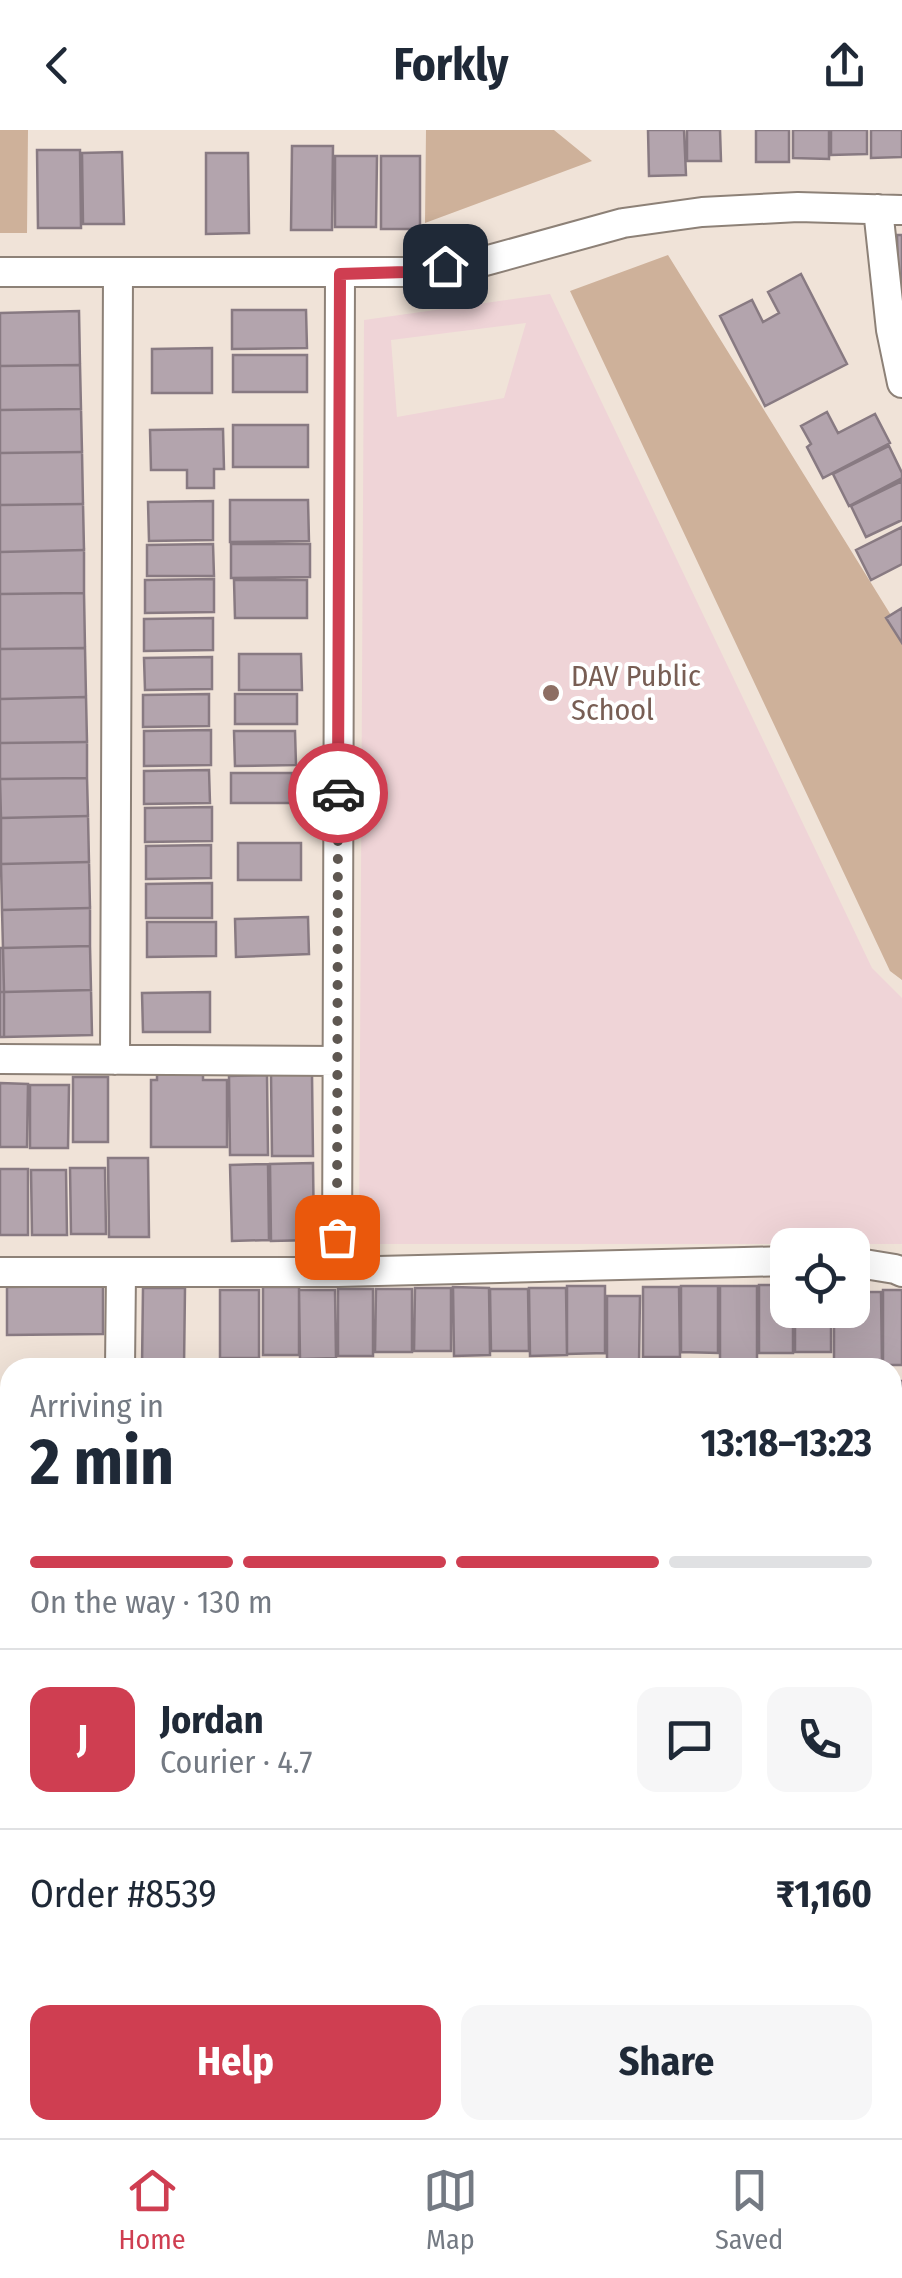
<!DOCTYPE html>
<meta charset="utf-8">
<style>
:root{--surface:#fff;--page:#f6f6f7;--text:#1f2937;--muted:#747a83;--line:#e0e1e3;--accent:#cf3e51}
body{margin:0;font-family:"Fira Sans Condensed",sans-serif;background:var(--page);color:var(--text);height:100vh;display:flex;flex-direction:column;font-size:38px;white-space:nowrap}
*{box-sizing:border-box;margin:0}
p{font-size:32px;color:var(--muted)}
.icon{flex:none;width:55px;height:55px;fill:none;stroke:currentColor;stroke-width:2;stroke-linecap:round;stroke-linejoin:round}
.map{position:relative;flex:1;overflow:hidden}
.sheet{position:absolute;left:0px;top:1228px;width:902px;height:782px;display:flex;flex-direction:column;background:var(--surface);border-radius:30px 30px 0 0;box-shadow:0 10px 40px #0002}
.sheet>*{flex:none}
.fabs{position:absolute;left:770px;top:1098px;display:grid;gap:20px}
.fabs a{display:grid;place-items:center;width:100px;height:100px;border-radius:20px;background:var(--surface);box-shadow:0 10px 40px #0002;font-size:50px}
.pin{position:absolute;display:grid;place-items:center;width:85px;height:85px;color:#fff;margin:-42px;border-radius:20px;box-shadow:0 5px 15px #0006}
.courier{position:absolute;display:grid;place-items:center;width:100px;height:100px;margin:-50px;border:8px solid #cf3e51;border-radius:50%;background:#fff;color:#222;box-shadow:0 2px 12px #0007}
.headline em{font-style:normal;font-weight:700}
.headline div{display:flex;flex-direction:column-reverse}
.headline{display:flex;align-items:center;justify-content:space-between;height:170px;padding:0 30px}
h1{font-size:65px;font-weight:700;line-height:75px}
.bar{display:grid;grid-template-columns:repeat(4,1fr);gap:15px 10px;align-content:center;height:120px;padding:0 30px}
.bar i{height:12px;border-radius:8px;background:var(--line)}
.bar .active{background:var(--accent)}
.bar p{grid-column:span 4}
.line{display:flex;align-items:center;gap:25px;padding:0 30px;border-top:2px solid var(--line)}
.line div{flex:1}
.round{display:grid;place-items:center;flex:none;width:105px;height:105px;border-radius:20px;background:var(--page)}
.action{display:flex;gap:20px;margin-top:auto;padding:20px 30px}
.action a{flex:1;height:115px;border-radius:20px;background:var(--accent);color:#fff;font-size:40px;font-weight:700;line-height:115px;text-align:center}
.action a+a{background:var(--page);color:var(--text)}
header{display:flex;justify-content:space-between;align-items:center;height:130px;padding:0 30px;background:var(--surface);font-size:45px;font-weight:700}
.tab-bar{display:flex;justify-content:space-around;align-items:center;height:140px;border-top:2px solid var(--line);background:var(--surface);font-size:28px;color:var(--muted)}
.tab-bar a{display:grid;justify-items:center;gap:5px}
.tab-bar .active{color:var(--accent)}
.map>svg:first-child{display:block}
.education{fill:#efd4d7;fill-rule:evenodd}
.green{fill:#ceb19a}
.building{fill:#b3a4ad;stroke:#887a82;stroke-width:2.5}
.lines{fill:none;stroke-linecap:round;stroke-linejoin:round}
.street-casing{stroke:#8d8177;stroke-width:32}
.street{stroke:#fff;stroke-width:28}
.done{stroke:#5e5751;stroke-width:10;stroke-dasharray:0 18}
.route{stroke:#cf3e51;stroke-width:12}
.education-dot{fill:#8d6e63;stroke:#fff;stroke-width:4}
.labels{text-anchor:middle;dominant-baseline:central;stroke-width:8;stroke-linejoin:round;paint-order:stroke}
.education-label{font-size:30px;fill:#785e54;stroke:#fff;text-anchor:start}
</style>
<header><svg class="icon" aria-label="back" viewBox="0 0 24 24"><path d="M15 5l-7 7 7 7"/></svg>Forkly<svg class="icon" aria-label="share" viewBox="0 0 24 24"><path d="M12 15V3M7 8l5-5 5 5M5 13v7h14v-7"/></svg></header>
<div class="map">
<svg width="902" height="2008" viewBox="0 0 902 2008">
<rect width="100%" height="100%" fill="#f0e3d8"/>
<path class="education" d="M550 164 872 838 902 868V1114H359L364 190ZM526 193 504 268 397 287 391 210Z"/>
<path class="green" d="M0 0H28L27 103H0Z
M426 0H554L592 31 425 93Z
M668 125 902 503V850L890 841 570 161Z"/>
<path class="building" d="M648 0H684L686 45 649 46Z
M687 0H720L721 31H687Z
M756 0H789V32H756Z
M793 0H829V29L793 28Z
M831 0H867V24L831 25Z
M871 0H902V27L871 28Z
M292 16H333L332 100H291Z
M37 20H80L81 98H38Z
M122 22 124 94H83L82 23Z
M206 23H248L249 103 206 104Z
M335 26H377L376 97H335Z
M381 26H420V99H381Z
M897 105H902V228H900Z
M801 144 847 234 765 276 720 186 752 170 763 192 779 183 768 162Z
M232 180H306L307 218 232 219Z
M79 181 80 235 0 236V183Z
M212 218V263H152V219Z
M233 225H307V262H233Z
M80 235 81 279 0 280V236Z
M81 279 82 322 0 323V280Z
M827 282 838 303 875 284 890 313 823 348 807 317 811 314 801 296Z
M233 295H308V337H233Z
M223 299 224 339H214V358H187V340H151L150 300Z
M889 316 902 343V348L849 376 833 344Z
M82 322 83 374 0 375V323Z
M902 351V390L866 407 851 376Z
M230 370H308L309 411 230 412Z
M213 371V410L149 411 148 372Z
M83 374 84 420 0 422V375Z
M902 397V434L871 450 856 420Z
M213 414 214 446H147V415Z
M231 414H310V447L231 448Z
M84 420V463L0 464V422Z
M214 449V482L145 483V450Z
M234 450H307V488H235Z
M84 463 85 518 0 519V464Z
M902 478V513L886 488Z
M213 488V520L144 521V489Z
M85 518 86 567 0 569V519Z
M239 524H301L302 560H239Z
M212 527V559L145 560 144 528Z
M209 564V596L143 597V565Z
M235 564H297V594H235Z
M86 567 87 612 0 613V569Z
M211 600V635L144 636V601Z
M234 601H295L296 635 235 636Z
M87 612V648L0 649V613Z
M209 640 210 673 144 674V641Z
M231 643H292V673H231Z
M87 648 88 686 1 688 0 649Z
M212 677V711L145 712V678Z
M88 686 89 732 1 734V688Z
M238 713H301V750H238Z
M211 715V748L146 749V716Z
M89 732 90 778 2 780 1 734Z
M212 753V788H146V754Z
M90 778V816L3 818 2 780Z
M308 787 309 824 236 827 235 789Z
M147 792H216V826L147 827Z
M90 816 91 860 4 862 3 818Z
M0 818H3L4 862H0Z
M91 860 92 905 4 907V862Z
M0 862H4V907H0Z
M210 862V902H143L142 863Z
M157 938H203V950H227V1017H151V950H157Z
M271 944H312L313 1026H272Z
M267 945 268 1025H230L229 946Z
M73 947H108V1012H73Z
M0 953 28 954 27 1017H0Z
M30 955H69L68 1018H30Z
M108 1028H148L149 1107H109Z
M313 1033 314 1110 271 1111 270 1034Z
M268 1034 269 1110 232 1111 230 1035Z
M70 1038H105L106 1104H71Z
M0 1039H28V1105H0Z
M31 1040H66L67 1105H32Z
M759 1155H788V1180H793V1223H759Z
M103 1156V1204L7 1205V1157Z
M567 1156H605V1223L567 1224Z
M681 1156H718V1223L681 1222Z
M720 1156H757V1234H720Z
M263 1157H299V1225H263Z
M453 1157 489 1158 490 1225 454 1226Z
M643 1157H679L680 1227H643Z
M143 1158H185L184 1237H142Z
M415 1158H451V1221H414Z
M529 1158H566L567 1225 530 1226Z
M338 1159H373V1226H338Z
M376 1159H412V1222H375Z
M490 1159H528L529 1221H491Z
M220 1160H259V1228H220Z
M299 1160H335L336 1228 300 1229Z
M883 1160H902V1235H883Z
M852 1162H881L882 1235H834V1180H852Z
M607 1166H640L639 1233 607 1232Z
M795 1180H831V1222H795Z
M7 1242H10V1288H8Z
M892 1251H902V1322H892Z
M892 1368H902V1457H892Z
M892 1465H902V1529H892Z
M7 1586 8 1631H0V1587Z
M892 1703H896L897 1731H892Z
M8 1761 9 1801 0 1802V1762Z
M892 1940H902V1980H892Z"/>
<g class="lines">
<defs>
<path id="street" d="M878 79 891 200 902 253
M0 142H406L485 131 623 93 702 82 798 77 902 80
M0 929 337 931
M115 930 118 142
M852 1132 895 1139 902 1142
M0 1142H337L788 1131
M337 1142 340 144
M120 1238 121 1143
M892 1353H902
M892 1568 902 1569
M0 2004 902 2006"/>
</defs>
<use href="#street" class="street-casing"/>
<use href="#street" class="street"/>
</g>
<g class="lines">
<path class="done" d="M337 1107 338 663"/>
<path class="route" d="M338 663 340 144 406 142 445 136"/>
</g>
<circle class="education-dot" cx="551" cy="563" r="10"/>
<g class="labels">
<g class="education-label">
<text x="571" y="546">DAV Public<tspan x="571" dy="34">School</tspan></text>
</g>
</g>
</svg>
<div class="fabs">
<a><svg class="icon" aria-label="locate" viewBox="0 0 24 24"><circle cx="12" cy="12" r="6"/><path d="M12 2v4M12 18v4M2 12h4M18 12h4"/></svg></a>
</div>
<div class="pin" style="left:337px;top:1107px;background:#ea580c"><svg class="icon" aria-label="bag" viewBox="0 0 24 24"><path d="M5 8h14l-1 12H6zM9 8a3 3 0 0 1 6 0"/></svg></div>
<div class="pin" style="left:445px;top:136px;background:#1f2937"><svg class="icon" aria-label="home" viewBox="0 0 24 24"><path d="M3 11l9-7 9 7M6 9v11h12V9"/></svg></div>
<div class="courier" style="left:338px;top:663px"><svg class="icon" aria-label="car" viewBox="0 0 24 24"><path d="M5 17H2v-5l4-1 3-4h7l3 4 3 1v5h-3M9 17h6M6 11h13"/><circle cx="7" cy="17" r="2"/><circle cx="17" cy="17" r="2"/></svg></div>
<section class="sheet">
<div class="headline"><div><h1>2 min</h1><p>Arriving in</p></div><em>13:18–13:23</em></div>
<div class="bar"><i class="active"></i><i class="active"></i><i class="active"></i><i></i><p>On the way · 130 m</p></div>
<div class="line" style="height:180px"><b class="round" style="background:var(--accent);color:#fff">J</b><div><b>Jordan</b><p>Courier · 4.7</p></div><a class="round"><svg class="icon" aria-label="chat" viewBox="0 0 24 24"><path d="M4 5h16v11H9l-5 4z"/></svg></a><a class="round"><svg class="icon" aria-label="phone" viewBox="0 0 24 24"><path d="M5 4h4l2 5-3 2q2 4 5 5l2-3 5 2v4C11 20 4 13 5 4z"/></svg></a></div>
<div class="line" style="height:130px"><div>Order #8539</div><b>₹1,160</b></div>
<div class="action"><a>Help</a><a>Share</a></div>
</section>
</div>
<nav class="tab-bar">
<a class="active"><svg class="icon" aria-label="home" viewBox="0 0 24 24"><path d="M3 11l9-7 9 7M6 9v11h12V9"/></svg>Home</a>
<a><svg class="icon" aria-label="map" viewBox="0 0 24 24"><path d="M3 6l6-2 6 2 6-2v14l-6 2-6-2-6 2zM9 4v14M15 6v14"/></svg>Map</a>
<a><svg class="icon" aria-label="saved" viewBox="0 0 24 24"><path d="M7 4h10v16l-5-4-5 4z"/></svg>Saved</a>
</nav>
